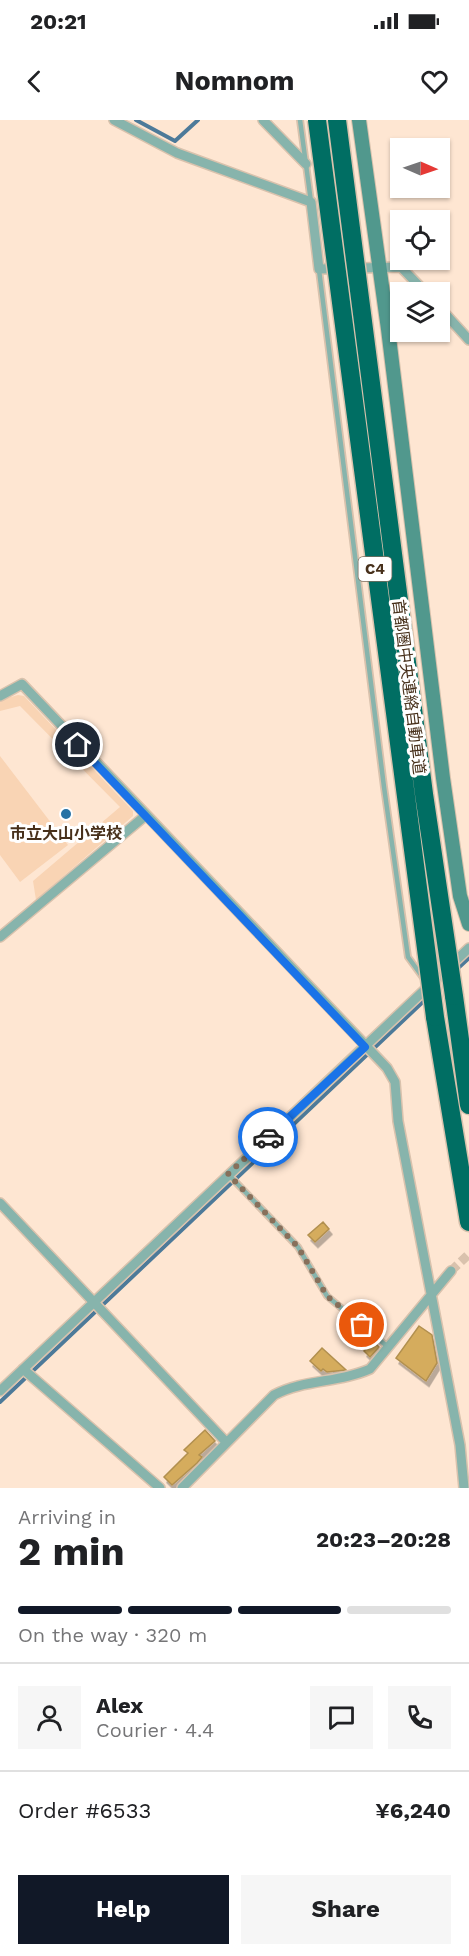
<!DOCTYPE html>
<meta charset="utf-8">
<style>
:root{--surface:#fff;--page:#f6f6f6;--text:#202124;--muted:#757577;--line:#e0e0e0;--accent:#111827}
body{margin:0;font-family:"Work Sans","Noto Sans JP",sans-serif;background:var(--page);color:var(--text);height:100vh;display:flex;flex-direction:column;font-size:22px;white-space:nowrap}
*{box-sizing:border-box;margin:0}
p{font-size:20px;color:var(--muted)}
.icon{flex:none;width:33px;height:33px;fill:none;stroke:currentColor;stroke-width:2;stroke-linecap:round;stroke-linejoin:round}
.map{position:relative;height:1368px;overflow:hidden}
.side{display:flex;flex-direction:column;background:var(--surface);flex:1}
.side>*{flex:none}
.needle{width:39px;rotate:92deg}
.buttons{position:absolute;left:390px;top:18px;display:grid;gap:12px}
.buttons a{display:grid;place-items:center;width:60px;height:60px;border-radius:0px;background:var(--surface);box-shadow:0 2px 4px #0004;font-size:30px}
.pin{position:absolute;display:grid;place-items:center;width:51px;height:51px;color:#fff;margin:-26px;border:3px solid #fff;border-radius:50%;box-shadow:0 2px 6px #0007}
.courier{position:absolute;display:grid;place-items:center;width:60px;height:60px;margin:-30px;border:4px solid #1a73e8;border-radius:50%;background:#fff;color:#222;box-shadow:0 2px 8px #0007}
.head em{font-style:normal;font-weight:700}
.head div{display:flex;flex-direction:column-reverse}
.head{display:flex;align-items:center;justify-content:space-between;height:102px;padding:0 18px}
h1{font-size:39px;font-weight:700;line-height:45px}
.bar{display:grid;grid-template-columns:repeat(4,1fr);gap:9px 6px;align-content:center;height:72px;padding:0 18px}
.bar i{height:8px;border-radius:4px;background:var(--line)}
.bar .selected{background:var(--accent)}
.bar p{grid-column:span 4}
.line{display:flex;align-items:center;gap:15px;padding:0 18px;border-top:2px solid var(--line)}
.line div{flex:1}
.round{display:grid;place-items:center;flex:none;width:63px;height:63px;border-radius:0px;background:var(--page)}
.action{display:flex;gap:12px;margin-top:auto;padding:12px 18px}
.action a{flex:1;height:69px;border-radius:0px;background:var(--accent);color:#fff;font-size:24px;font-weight:700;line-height:69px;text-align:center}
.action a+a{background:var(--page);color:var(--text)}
.status{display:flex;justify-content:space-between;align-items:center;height:42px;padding:0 30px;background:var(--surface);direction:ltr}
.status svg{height:16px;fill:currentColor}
header{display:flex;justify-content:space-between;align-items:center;height:78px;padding:0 18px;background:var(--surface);font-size:27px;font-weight:700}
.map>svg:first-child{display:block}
.green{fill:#f9d4b4}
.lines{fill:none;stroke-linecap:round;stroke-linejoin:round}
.stream{stroke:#4d7a99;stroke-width:4}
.building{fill:#d5ac5d;stroke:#b2904f;stroke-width:1.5;filter:url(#shadow)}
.street-tunnel{stroke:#d9c2ad;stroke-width:9;stroke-dasharray:9 4.5;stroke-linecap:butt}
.lane-casing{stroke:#d9c2ad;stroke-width:8}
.street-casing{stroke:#d9c2ad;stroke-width:12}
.secondary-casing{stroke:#d9c2ad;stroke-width:16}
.highway-casing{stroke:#d9c2ad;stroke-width:21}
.lane{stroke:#87b4ac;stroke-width:4.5}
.street{stroke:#87b4ac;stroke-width:9}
.secondary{stroke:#51988d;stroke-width:14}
.highway{stroke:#006e63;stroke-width:18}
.highway-bridge-casing{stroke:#d9c2ad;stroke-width:21;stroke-linecap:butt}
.highway-bridge{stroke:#006e63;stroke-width:18}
.done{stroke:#87705b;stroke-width:6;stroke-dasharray:0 10.8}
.route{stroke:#1a73e8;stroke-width:8}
.poi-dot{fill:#2672a5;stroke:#fff;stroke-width:2}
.labels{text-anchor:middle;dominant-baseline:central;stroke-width:6;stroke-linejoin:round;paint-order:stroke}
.shield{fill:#fff;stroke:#7e6e5f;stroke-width:1.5}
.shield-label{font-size:15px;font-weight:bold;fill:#47301b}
.street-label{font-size:16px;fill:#47301b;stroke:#fff}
.poi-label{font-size:16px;font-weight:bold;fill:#47301b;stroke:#fff}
</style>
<div class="status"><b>20:21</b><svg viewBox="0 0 49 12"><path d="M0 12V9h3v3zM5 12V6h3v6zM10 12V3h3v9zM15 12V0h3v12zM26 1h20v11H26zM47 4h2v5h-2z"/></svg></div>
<header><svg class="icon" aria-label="back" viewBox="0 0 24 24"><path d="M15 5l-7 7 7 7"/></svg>Nomnom<svg class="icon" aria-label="heart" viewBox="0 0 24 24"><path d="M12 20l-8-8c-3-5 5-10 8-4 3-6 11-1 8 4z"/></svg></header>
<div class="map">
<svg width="469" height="1368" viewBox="0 0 469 1368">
<defs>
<filter id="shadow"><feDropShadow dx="3" dy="5.5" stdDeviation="0" flood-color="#0004"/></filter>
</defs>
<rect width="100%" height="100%" fill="#fee6d2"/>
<path class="green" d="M18 575 24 576 133 691V696L36 780 33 761 120 687 20 586 0 591V580Z
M0 636 68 725 20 762 0 735Z"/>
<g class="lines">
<path class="stream" d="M136 0 175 21 198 0
M456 850 469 838
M0 1282 427 878"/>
</g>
<path class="building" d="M323 1102 329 1109 315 1122 308 1115Z
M419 1206 432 1215 437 1243 426 1261 396 1238Z
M373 1221 379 1227 370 1237 364 1231Z
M322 1228 346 1250 327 1252 323 1249 321 1251 310 1241Z
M205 1310 215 1321 199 1335 202 1337 197 1343 172 1365 164 1357 188 1333 184 1330Z"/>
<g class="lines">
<path class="street-tunnel" d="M451 1151 469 1134"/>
<defs>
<path id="lane" d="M300 0 311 82
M319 150 384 667 408 837 424 859
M228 1054 298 1127 327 1176 388 1227"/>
<path id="street" d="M114 0 177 33 311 82 319 149 401 147 425 172
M263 0 306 44
M440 188 469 220
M0 576 22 564 387 948 395 962 398 1001 460 1325 464 1368
M0 817 145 696
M0 1083 226 1322
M23 1249 160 1368
M0 1271 469 828
M182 1368 274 1275C304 1259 339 1263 370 1249L451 1151"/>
<path id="secondary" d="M359 0 388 209 443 658 460 776 469 804"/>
<path id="highway" d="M454 876 469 985
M435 897 469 1102"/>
</defs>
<use href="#lane" class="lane-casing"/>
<use href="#street" class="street-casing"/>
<use href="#secondary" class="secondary-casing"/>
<use href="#highway" class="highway-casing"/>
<use href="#lane" class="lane"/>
<use href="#street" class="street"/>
<use href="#secondary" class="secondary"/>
<use href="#highway" class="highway"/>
<defs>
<path id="highway-bridge" d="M317 0 435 897
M337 0 424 674 454 876"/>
</defs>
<use href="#highway-bridge" class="highway-bridge-casing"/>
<use href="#highway-bridge" class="highway-bridge"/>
</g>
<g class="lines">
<path class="done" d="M268 1017 228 1054 298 1127 327 1176 362 1205"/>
<path class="route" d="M78 625 365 927 268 1017"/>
</g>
<circle class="poi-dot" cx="66" cy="694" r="6"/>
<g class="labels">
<rect class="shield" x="358.5" y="437" width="33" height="24" rx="4.5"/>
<g class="shield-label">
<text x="375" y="449">C4</text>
</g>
<g class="street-label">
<text transform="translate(409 567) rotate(83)">首都圏中央連絡自動車道</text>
</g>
<g class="poi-label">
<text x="66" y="713">市立大山小学校</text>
</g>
</g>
</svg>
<div class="buttons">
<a><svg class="needle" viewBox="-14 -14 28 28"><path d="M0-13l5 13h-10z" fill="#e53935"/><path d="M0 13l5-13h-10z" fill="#757577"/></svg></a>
<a><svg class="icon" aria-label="locate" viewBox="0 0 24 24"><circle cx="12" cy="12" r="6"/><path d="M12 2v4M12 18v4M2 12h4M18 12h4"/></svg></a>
<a><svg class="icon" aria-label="layers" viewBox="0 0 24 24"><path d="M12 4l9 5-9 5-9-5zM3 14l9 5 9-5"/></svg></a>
</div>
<div class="pin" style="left:362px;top:1205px;background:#ea580c"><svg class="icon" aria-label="bag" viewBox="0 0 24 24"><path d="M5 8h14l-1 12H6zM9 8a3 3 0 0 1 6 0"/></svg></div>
<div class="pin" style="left:78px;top:625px;background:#1f2937"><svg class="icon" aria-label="home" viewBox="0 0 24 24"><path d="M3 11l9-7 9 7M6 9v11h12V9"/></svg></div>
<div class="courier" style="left:268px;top:1017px"><svg class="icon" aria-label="car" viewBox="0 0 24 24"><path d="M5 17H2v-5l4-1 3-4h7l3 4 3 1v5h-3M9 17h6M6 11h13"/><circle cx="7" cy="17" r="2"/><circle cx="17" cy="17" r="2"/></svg></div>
</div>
<section class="side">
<div class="head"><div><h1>2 min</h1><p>Arriving in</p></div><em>20:23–20:28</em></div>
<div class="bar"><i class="selected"></i><i class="selected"></i><i class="selected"></i><i></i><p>On the way · 320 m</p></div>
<div class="line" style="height:108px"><a class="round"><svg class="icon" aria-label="person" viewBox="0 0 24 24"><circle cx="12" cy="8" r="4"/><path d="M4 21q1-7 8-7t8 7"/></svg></a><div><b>Alex</b><p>Courier · 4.4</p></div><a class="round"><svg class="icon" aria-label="chat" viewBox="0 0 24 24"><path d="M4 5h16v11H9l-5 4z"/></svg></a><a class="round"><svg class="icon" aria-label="phone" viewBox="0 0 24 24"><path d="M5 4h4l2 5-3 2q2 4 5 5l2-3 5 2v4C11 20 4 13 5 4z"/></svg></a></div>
<div class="line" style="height:78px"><div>Order #6533</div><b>¥6,240</b></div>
<div class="action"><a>Help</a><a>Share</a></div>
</section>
